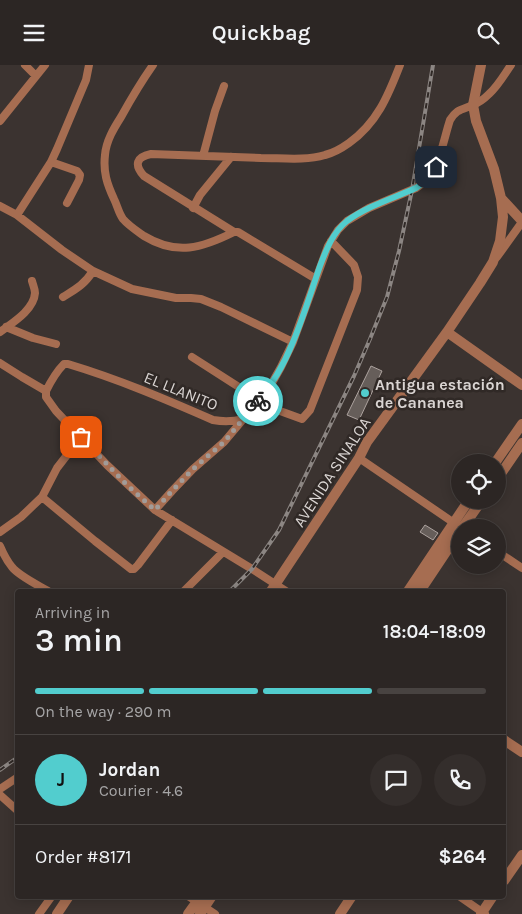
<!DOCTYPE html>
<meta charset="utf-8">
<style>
:root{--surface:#2c2624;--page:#342e2c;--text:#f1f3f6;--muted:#a6a5a6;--line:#484341;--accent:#52cdce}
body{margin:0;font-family:Karla,sans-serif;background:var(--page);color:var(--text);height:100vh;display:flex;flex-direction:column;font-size:19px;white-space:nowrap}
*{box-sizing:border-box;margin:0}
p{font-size:16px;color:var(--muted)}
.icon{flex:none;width:28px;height:28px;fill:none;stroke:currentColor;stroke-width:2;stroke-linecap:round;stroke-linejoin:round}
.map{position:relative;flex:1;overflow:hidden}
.drawer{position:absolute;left:15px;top:524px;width:491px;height:310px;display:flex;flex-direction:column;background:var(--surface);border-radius:5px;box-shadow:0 2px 12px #0003,0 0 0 1px var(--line)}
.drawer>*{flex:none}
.controls{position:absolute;left:451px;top:389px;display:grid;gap:10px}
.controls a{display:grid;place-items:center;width:55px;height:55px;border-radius:50%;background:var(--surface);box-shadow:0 2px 12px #0003,0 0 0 1px var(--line);font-size:25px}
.pin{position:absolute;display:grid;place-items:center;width:42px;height:42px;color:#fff;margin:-21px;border-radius:10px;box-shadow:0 2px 8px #0006}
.courier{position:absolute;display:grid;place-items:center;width:50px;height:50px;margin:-25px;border:4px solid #52cdce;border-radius:50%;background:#fff;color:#222;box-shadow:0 1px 6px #0007}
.overview em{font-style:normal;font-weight:600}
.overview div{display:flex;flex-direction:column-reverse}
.overview{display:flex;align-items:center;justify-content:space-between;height:85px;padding:0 20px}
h1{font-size:32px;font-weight:600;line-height:38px}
.bar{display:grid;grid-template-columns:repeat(4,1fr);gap:8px 5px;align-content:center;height:60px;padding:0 20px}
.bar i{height:6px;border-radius:4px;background:var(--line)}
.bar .current{background:var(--accent)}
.bar p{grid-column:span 4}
.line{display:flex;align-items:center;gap:12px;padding:0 20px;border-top:1px solid var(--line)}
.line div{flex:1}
.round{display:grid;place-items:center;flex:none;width:52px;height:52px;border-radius:26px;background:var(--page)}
header{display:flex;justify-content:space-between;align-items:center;height:65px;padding:0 20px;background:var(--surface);font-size:22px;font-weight:600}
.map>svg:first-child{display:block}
.building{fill:#665e5a;stroke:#ada39f}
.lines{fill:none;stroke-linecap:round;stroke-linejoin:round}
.minor{stroke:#a66d51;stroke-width:8}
.tertiary{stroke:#a66d51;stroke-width:10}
.rail-casing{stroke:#8c8683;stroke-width:4}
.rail{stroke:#302926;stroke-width:2;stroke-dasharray:5.5;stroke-linecap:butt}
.done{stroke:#a29c99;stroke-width:5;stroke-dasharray:0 9}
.route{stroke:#52cdce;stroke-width:6}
.poi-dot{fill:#52cdce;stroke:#302926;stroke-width:2}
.labels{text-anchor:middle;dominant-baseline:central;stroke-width:5;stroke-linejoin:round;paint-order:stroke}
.poi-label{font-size:16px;font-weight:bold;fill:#d9d4d2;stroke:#302926;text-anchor:start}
.street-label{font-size:16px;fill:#d9d4d2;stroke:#302926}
</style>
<header><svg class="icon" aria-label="menu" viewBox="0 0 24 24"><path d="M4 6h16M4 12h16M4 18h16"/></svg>Quickbag<svg class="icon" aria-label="search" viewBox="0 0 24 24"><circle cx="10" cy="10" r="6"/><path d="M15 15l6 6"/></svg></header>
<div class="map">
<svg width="522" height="849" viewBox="0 0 522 849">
<rect width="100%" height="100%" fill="#3b3330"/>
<path class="building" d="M371 301 382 306 359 355 347 350Z
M425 460 438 468 433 475 420 467Z"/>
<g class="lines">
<path class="minor" d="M25 0 36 11
M153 0C141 17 131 34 121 52 114 63 106 76 105 90 103 107 107 119 114 134 117 140 119 149 123 154 129 161 137 166 144 171 177 191 202 183 234 167H238L316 214
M0 56 45 0
M203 91 215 46 224 21
M51 97 77 106 80 110 79 115 67 138
M0 141 17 150 62 185 93 206 132 224 176 233H191L201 234 221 242 293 277
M193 143 200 130 231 92
M17 150 51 97 57 84 86 15 89 0
M234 167 144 111C134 100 136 92 151 89 188 90 224 92 261 93 282 93 305 96 325 90 333 88 342 83 349 78 377 58 388 31 400 0
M497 192 522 157
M63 232C76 224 84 220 93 206
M6 262 33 273 56 279
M0 267C12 258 34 245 35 228 35 224 33 220 32 216
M192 292 259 335 280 346 302 354 310 345 357 225 358 212 354 200 331 176
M0 298 22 312 46 326V332L56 346 107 400 155 445 252 504 286 526
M46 326C51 316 56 307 64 299H68C118 314 165 334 213 355 224 357 232 357 243 354
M359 393 457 460
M42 432 95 476 131 504H134L138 500 172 455
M155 445 172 426 193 404 224 377 268 325 281 302 293 277 328 181 338 165 347 156 369 143 416 123C440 108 442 79 450 55 457 44 461 45 473 40 478 38 485 33 489 29 498 21 504 10 511 0
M0 467 21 452 42 432 57 403 81 372
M0 481C3 488 7 496 12 502 19 511 38 520 48 526
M498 487 522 503
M184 526 223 487
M0 724 18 712
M0 730 18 746
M188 831 215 849
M459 831 485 849
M39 849 52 831"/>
<path class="tertiary" d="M501 133 522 156
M447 267 522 320
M495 398 522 359
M498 413 522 378
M463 462 482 435
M271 526 359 393 367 377 447 267 480 218 493 197 500 176 503 152 501 133 494 104 476 56 473 40 481 0
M408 526 469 435
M420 526 460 466
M504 675 522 687
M504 816 522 790
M57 849 69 831
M188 849 201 831
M200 849 212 831
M340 849 352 831
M481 849 493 831"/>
<defs>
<path id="rail" d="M230 526 252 504 279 465 354 311 370 274 387 232 399 186 412 125 433 0
M0 705 18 692"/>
</defs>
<use href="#rail" class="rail-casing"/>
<use href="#rail" class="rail"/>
</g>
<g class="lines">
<path class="done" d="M81 372 126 419 155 445 172 426 193 404 224 377 258 336"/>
<path class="route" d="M258 336C273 319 284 299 293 277 303 253 311 227 320 201 326 185 333 167 347 156 367 141 394 133 416 123 425 117 431 111 436 102"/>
</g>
<circle class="poi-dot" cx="365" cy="328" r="5"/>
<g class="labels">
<g class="poi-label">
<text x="375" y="319">Antigua estación<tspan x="375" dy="18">de Cananea</tspan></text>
</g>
<g class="street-label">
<text transform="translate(181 326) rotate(22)">EL LLANITO</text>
<text transform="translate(332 407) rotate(-57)">AVENIDA SINALOA</text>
</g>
</g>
</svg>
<div class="controls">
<a><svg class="icon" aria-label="locate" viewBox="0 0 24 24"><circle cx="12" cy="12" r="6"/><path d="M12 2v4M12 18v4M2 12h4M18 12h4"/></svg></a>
<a><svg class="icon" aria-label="layers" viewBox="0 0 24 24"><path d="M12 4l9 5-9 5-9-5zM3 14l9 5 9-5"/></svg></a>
</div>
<div class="pin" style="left:81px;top:372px;background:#ea580c"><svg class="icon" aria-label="bag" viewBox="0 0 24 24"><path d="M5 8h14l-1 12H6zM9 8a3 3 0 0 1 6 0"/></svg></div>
<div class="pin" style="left:436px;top:102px;background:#1f2937"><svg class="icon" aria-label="home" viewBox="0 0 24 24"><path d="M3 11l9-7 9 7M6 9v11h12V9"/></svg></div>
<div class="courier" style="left:258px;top:336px"><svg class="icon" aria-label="bike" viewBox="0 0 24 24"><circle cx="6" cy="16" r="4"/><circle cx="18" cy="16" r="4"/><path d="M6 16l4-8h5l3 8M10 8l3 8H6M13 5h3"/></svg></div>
<section class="drawer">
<div class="overview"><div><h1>3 min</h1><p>Arriving in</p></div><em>18:04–18:09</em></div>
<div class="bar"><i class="current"></i><i class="current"></i><i class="current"></i><i></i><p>On the way · 290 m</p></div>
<div class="line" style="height:90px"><b class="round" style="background:var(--accent);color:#111">J</b><div><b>Jordan</b><p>Courier · 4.6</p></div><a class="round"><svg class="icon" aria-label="chat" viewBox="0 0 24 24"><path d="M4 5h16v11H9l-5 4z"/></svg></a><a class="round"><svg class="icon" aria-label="phone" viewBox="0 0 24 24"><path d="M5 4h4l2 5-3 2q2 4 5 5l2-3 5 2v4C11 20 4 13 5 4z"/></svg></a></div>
<div class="line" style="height:65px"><div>Order #8171</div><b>$264</b></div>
</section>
</div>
